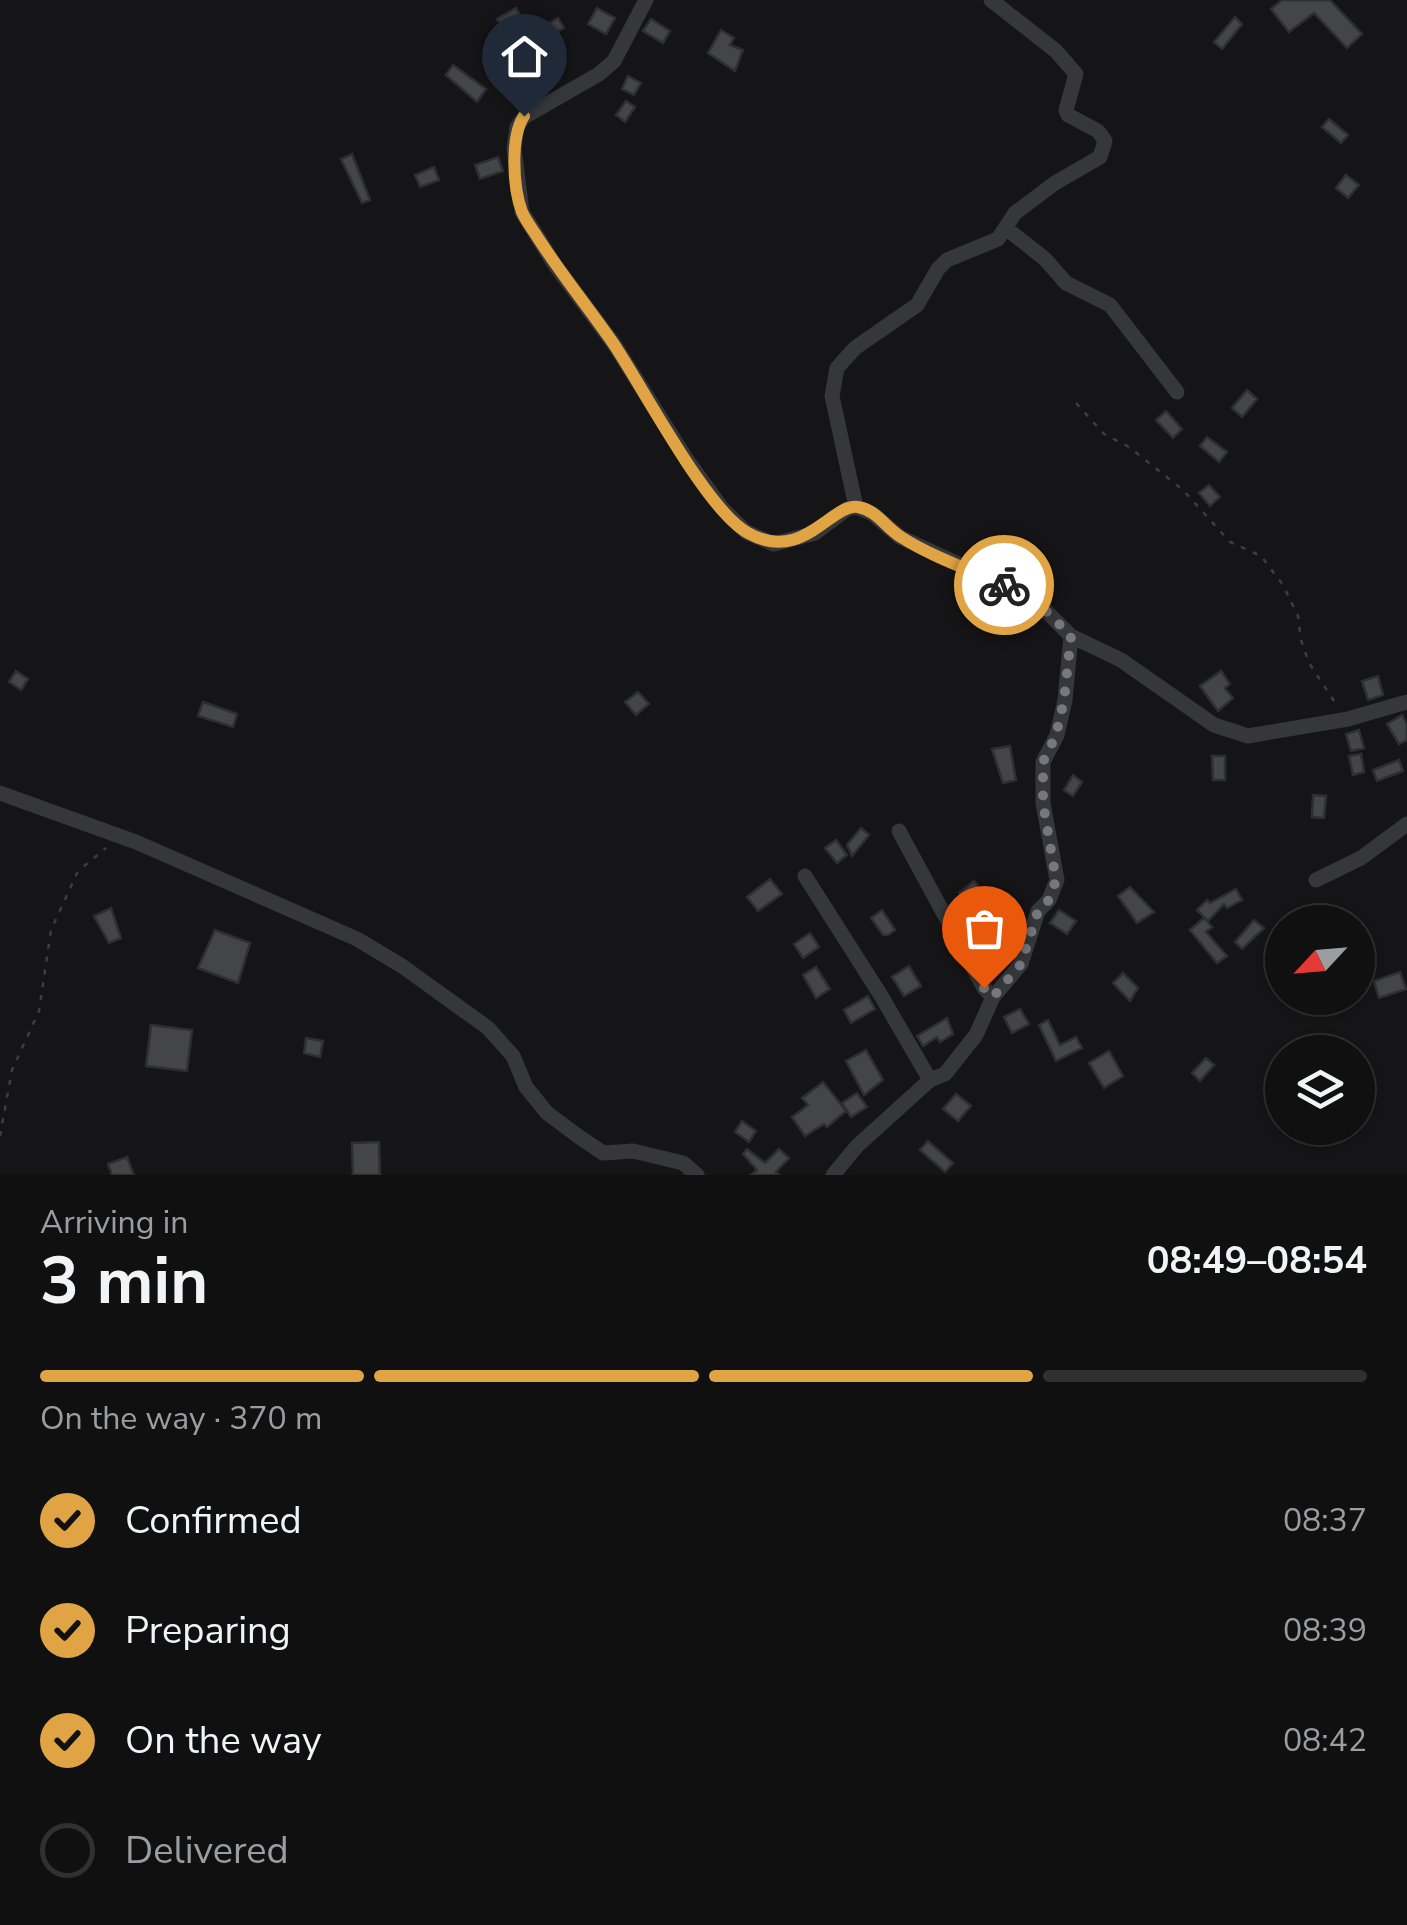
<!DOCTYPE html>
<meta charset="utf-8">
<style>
:root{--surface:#101011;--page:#1e1e1f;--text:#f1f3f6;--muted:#9c9d9f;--line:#303031;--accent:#e0a444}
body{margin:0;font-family:"Nunito Sans",sans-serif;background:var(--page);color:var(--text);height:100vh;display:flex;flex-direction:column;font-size:38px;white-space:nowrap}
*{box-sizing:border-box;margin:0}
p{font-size:32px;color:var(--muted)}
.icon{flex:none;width:55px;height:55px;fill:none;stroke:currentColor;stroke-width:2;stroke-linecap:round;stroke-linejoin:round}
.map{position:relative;height:1175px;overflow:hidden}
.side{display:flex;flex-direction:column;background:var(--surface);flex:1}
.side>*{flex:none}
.needle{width:65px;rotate:244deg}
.fabs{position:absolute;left:1265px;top:905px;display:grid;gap:20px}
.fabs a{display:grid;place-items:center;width:110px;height:110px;border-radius:50%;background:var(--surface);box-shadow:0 2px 8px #0004,0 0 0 2px var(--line);font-size:50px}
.pin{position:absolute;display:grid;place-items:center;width:85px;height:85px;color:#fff;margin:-102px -42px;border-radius:50% 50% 50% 0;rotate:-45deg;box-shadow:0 0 10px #0007}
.pin .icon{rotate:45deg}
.courier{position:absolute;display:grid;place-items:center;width:100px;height:100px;margin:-50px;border:8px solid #e0a444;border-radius:50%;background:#fff;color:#222;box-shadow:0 2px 12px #0007}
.headline em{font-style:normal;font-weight:700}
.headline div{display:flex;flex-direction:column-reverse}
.headline{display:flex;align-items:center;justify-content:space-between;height:170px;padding:0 40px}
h1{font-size:65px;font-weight:700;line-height:75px}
.bar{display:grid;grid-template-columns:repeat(4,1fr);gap:15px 10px;align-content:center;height:120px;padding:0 40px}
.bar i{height:12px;border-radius:8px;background:var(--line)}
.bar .on{background:var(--accent)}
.bar p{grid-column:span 4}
ol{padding:0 40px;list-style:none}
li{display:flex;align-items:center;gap:30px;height:110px}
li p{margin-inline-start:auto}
li .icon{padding:10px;border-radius:50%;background:var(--accent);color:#111;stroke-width:4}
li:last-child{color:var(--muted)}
li i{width:55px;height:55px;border:5px solid var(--line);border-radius:50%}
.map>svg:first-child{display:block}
.building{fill:#444549;stroke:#2f2f32;stroke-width:2.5}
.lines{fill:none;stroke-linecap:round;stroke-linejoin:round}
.path{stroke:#3d3e42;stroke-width:2.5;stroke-dasharray:5 8;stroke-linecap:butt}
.minor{stroke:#36373b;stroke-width:15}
.done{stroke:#75787e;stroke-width:10;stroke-dasharray:0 18}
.route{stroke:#e0a444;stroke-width:12}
</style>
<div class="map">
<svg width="1407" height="1175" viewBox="0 0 1407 1175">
<rect width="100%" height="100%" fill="#151517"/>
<path class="building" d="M1282 0H1330L1362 34 1347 48 1314 13 1289 32 1271 9Z
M516 8 522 18 503 29 497 19Z
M597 8 615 18 606 34 588 24Z
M527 16 537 30 558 18 564 28 544 39 551 49 540 58 530 45 533 42 522 18Z
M1235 17 1242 24 1222 49 1214 42Z
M651 19 670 31 663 43 643 31Z
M721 30 734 38 730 45 743 50 735 71 708 53Z
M453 65 486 89 477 102 446 75Z
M628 76 641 83 634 95 622 89Z
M626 101 635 107 625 122 616 115Z
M1329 119 1348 135 1341 143 1322 127Z
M352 154 370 200 362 203 341 159Z
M498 157 503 171 480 179 475 165Z
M434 167 439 180 420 187 415 175Z
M1346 175 1359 185 1348 198 1336 188Z
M1247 390 1257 399 1242 417 1232 408Z
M1166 411 1182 429 1173 438 1156 420Z
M1207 437 1227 452 1219 462 1200 446Z
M1209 485 1220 497 1210 506 1199 493Z
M16 671 28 679 21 690 9 682Z
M1221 671 1230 684 1225 688 1233 698 1218 711 1200 686Z
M1378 676 1383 695 1368 700 1362 681Z
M638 692 649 704 636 715 625 702Z
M203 702 237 714 233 727 198 716Z
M1402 715 1407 724V740L1399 744 1387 724Z
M1359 730 1364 748 1351 751 1346 734Z
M1010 746 1016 780 1003 783 992 749Z
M1361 754 1364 772 1353 775 1349 756Z
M1212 756H1225V780H1213Z
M1399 760 1403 771 1377 781 1373 770Z
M1073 775 1082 782 1073 796 1064 790Z
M1313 795 1326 796 1324 818 1312 817Z
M861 828 869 835 852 856 847 845Z
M836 840 847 855 837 863 825 848Z
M770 879 782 894 758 911 747 897Z
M974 881 991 901 975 913 972 909 967 912 960 904 965 900 959 893Z
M1130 887 1154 912 1137 923 1118 896Z
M1236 889 1242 900 1227 908 1224 904 1208 921 1197 910 1207 900 1210 903Z
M111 908 121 938 109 943 94 916Z
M882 910 895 930 888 935H883L871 918Z
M1059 910 1076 921 1067 934 1050 923Z
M1204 918 1212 927 1206 932 1227 956 1217 963 1190 930Z
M1254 920 1264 928 1242 949 1235 942Z
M215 930 250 943 238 983 198 968Z
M810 933 819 947 803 958 794 944Z
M1006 939 1013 951 1012 955 992 971 988 965 985 967 978 953Z
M909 966 921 986 904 996 892 977Z
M816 967 830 989 816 998 803 975Z
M1400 972 1406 989 1379 998 1374 981Z
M1123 973 1138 988 1130 1001 1113 983Z
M868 996 875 1009 851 1023 844 1010Z
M1020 1009 1029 1024 1012 1033 1004 1017Z
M947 1018 953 1034 940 1042 937 1037 923 1046 917 1036Z
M1048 1020 1060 1045 1076 1037 1082 1048 1056 1061 1039 1025Z
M151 1025 192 1030 187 1071 146 1066Z
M306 1038 323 1041 320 1057 304 1053Z
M866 1050 883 1080 864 1095 846 1061Z
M1109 1051 1123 1076 1104 1088 1089 1063Z
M1206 1058 1214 1065 1200 1081 1192 1073Z
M823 1082 846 1111 827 1127 824 1124 805 1136 792 1117 808 1105 802 1098Z
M857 1093 867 1107 851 1117 842 1103Z
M956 1094 971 1106 958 1121 943 1109Z
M742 1121 756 1131 749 1142 735 1132Z
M928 1141 953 1163 945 1172 920 1150Z
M379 1142 380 1175H353L352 1143Z
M747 1149 765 1163 779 1149 789 1158 776 1172 779 1175H751L757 1170 743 1154Z
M127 1157 134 1175H112L108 1164Z"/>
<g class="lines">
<path class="path" d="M1076 403 1104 434 1129 447 1183 490 1230 542 1261 556 1283 585 1298 616 1301 640 1309 663 1338 707
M0 1136 12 1070 39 1011 51 930 78 871 106 848"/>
<path class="minor" d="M646 0 614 61 599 74 524 117 517 127 514 148 522 212 555 265 614 344 687 460 721 507 746 532 774 544 815 533 847 509 856 507 864 510 873 514 900 537 1017 591 1046 611 1071 636 1121 660 1214 725 1248 736 1348 719 1407 702
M1007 229 1045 259 1066 283 1110 305 1177 392
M856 507 832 396 837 368 855 348 917 305 938 269 947 260 998 239 1015 213 1055 183 1100 157 1105 141 1098 131 1068 115 1066 110 1076 74 1056 51 991 0
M0 793 136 842 357 939 402 966 488 1028 513 1056 526 1087 547 1113 578 1136 603 1153 633 1151 683 1163 697 1175
M899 831 984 988 993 997
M805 876 880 994 930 1080
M1316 880 1361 858 1407 824
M833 1175 857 1146 930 1080 945 1074 976 1035 993 997 1021 964 1038 911 1049 900 1057 880 1043 803V762L1057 735 1065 700 1071 636"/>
</g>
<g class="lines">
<path class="done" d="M984 988 993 997 1021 964 1038 911 1049 900 1056 880 1043 803V762L1056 735 1064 700 1071 636 1046 611 1004 585"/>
<path class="route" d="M524 116C510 137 513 188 522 212 526 221 533 230 538 238 561 274 588 307 613 343 643 387 706 510 748 533 803 564 831 503 858 507 877 510 886 528 901 537 932 557 971 570 1004 585"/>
</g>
</svg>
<div class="fabs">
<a><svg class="needle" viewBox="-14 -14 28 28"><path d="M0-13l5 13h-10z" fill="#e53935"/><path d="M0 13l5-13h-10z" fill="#9c9d9f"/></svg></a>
<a><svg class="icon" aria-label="layers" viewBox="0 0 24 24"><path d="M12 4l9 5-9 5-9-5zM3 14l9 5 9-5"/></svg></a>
</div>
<div class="pin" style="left:984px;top:988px;background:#ea580c"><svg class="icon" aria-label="bag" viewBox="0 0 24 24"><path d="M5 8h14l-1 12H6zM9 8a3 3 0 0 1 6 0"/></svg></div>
<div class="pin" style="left:524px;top:116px;background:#1f2937"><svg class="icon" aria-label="home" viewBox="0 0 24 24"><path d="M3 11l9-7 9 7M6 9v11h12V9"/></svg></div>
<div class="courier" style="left:1004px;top:585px"><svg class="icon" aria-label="bike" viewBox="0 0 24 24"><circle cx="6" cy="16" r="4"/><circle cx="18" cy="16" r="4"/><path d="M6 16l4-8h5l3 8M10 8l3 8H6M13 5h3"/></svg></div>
</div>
<section class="side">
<div class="headline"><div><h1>3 min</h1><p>Arriving in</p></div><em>08:49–08:54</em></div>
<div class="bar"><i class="on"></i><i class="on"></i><i class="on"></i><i></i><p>On the way · 370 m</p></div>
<ol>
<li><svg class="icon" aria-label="check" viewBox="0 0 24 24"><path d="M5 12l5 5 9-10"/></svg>Confirmed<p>08:37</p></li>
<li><svg class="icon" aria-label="check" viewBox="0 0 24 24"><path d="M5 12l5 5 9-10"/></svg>Preparing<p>08:39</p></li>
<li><svg class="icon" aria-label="check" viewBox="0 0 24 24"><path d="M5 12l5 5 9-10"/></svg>On the way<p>08:42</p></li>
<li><i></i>Delivered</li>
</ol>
</section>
